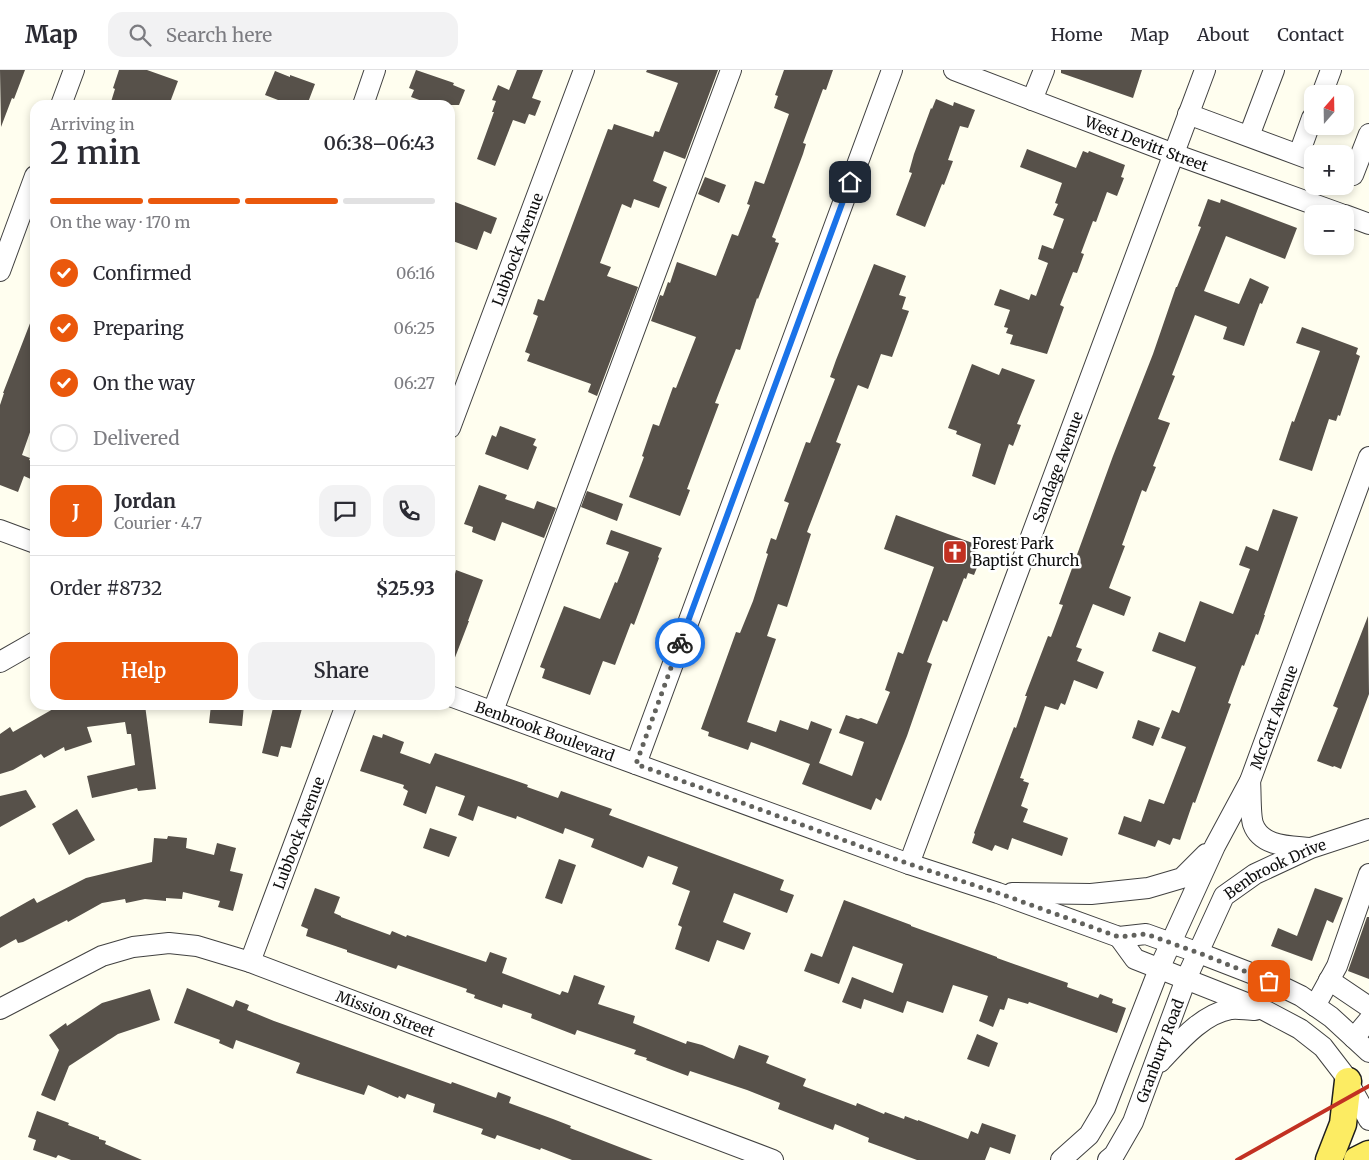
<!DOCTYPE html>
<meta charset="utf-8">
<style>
:root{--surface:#fff;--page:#f2f2f3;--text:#2b2b33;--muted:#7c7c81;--line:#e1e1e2;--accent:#ea580c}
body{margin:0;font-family:Merriweather,serif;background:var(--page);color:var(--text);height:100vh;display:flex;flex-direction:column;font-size:19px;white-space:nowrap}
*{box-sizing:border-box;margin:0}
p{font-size:16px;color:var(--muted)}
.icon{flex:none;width:28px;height:28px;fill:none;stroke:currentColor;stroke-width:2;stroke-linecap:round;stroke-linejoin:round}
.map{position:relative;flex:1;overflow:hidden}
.sheet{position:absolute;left:30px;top:30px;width:425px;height:610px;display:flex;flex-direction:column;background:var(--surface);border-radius:15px;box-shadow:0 2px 8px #0003}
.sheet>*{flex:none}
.needle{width:32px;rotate:20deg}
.tools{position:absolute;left:1304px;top:15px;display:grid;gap:10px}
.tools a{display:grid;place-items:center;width:50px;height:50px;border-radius:10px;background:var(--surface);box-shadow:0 2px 8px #0003;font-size:25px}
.pin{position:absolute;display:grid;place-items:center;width:42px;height:42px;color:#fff;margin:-21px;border-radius:10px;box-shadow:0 2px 8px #0006}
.courier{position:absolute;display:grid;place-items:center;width:50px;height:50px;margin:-25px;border:4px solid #1a73e8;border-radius:50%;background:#fff;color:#222;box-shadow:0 1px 6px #0007}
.summary em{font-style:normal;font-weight:600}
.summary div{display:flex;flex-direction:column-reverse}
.summary{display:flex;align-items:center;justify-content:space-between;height:85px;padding:0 20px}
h1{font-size:32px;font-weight:600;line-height:38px}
.bar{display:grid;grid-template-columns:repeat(4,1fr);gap:8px 5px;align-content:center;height:60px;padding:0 20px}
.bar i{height:6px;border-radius:4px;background:var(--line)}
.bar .selected{background:var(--accent)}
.bar p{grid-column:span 4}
.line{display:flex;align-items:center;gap:12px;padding:0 20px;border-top:1px solid var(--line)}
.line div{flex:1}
.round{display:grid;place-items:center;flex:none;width:52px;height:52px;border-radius:15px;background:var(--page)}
ol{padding:0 20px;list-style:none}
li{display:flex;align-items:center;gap:15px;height:55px}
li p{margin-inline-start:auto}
li .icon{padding:5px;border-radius:50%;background:var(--accent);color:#fff;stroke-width:4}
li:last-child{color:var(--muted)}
li i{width:28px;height:28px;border:2px solid var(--line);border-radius:50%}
.button{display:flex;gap:10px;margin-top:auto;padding:10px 20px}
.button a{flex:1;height:58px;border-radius:15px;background:var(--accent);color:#fff;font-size:20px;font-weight:600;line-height:58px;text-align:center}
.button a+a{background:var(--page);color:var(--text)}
header{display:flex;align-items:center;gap:30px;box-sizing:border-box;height:70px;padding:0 25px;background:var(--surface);border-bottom:1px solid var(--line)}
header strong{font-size:24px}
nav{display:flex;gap:28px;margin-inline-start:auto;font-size:18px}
.search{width:350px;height:45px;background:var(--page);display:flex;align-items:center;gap:12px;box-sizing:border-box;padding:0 18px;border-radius:15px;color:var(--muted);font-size:19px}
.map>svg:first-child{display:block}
.building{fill:#57514a}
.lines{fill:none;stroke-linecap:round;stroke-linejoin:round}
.minor-casing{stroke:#414141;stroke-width:22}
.major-casing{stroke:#1f1f1f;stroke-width:29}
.minor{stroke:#fff;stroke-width:20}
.major{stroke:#fcec63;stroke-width:26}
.rail{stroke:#c23122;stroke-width:4}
.done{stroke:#62625d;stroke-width:5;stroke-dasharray:0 9}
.route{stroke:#1a73e8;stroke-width:6}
.labels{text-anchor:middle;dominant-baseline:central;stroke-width:5;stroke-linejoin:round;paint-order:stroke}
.street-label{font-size:15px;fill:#0e0e0e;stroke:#fff}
.poi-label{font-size:15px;fill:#0e0e0e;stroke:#fff;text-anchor:start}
</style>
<header>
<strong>Map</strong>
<div class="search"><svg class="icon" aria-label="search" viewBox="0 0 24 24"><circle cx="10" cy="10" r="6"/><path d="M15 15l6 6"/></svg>Search here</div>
<nav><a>Home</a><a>Map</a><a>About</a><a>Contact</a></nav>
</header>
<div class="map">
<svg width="1369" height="1090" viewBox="0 0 1369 1090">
<rect width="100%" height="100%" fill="#fffeef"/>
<path class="building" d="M0 0H25L14 29 12 28 1 57Z
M119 0H147L178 11 169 35H110L115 19 113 18Z
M416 0 454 13 453 15 465 20 459 35H433L411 27 414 20 409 18Z
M517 0H543L532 28 541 31 535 46 529 44 525 54 513 50 495 96 477 89 494 42H492L496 31 492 30 498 15 509 20Z
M647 0H718L685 89 664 81 653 111 667 117 659 138 634 129 631 138 622 134 600 193 611 197 607 206 638 217 597 326 588 322 591 314 527 291 530 284 525 282 538 246 533 244 538 229 544 231 608 59 612 60 614 54 653 67 655 61 659 62 678 13 646 2Z
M784 0H833L826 20 823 19 803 73 806 74 803 84 772 167 776 169 775 172 779 173 758 229 757 228 740 280 736 279 715 333 719 334 687 419 690 420 680 446 629 427 644 387 642 386 653 354 659 356 673 317 676 318 696 267 651 251 660 225 663 226 668 212 670 213 677 192 716 206 732 164 738 166 750 135 747 134 755 111 764 114 789 44 774 38 778 26 775 25Z
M1061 0H1142L1133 28 1061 3Z
M275 1 290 7V5L315 14 307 35H291L265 25Z
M936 29 953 36 954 32 975 40 968 58 960 56 948 90 953 91 944 115 942 114 925 157 896 145 912 103 909 102 914 84 931 38 932 39Z
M1027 79 1076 98 1083 81 1088 83 1089 81 1125 95 1121 107 1124 108 1117 126 1107 122 1096 152 1093 151 1081 183 1084 184 1077 203 1073 202 1060 235 1064 237 1047 284 1010 274 1013 265 1006 263 1008 258 1004 257 1010 240 994 235 1000 219 1029 230 1031 224 1036 226 1048 193 1038 189 1042 175 1053 179 1064 149 1053 145 1058 134 1055 133 1062 113 1020 97Z
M705 107 726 115 719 133 698 124Z
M1208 129 1220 133 1221 129 1297 158 1285 189 1226 166 1204 221 1239 234 1250 208 1269 217 1262 234 1260 233 1244 276 1223 269 1227 257 1195 245 1172 305 1175 306 1158 349 1170 353 1153 396 1156 397 1146 422 1142 420 1122 475 1125 476 1109 518 1131 527 1124 546 1093 534 1076 577 1082 579 1077 591 1104 602 1097 619 1074 610 1065 635 1061 633 1058 640 1045 636 1020 708 1024 709 1023 711 1029 713 1021 736 1028 739 1023 752 1068 768 1062 786 1012 768 1008 780 995 775 992 781 972 773 975 764 974 763 1014 657 1016 658 1027 626H1025L1048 566 1051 567 1063 535 1059 534 1113 386 1153 284 1176 217H1177L1201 157 1198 156Z
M455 132 497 148 491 164 484 161 477 180 450 170V144Z
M874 194 906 206 899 225 906 227 902 239 909 241 892 287 881 284 868 319 858 315 857 317 836 372 841 374 807 462 811 464 787 537 778 534 767 566 776 569 747 652 776 662 780 650 808 660 811 651 832 659 819 693 852 706 864 672 839 663 846 645 858 649 861 648 877 654 890 622 885 620 898 582 903 584 934 497 884 479 896 445 978 475 975 482 982 485 974 505 968 503 966 509 964 508 947 552 943 550 927 592 932 594 907 666 881 731 876 728 871 740 802 714 810 694 751 672 748 680 708 666 709 662 701 659 736 562 740 563 753 531 768 484 766 483 771 468 776 470 789 433 784 431 806 372 810 373 819 350 835 309 830 307 836 290Z
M34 243H35V348L22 385 30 388 29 390 35 392V411L24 406 18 422 0 415V335L4 323H3Z
M1302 257 1358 278 1356 284 1360 286 1340 346 1338 345 1336 351 1329 349 1312 401 1279 390 1292 351 1294 352 1320 281 1296 273Z
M972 294 999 305 1002 298 1035 310 1017 354 1021 355 1013 376 1009 374 995 415 972 406 981 374 956 364 957 361 948 358Z
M500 356 536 369 533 375 537 377 528 400 485 384 492 365 496 367Z
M479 415 507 425 505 429 534 439 537 431 556 438 544 468 502 452 495 471 472 462 473 457 464 454Z
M587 421 623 434 617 451 581 437Z
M1273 439 1298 447 1264 545H1265L1258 565 1256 564 1244 596 1242 595 1228 633 1231 634 1195 733 1193 732 1180 770 1173 768 1170 775 1158 770 1155 777 1118 764 1124 746 1141 752 1149 729 1164 734 1186 677 1161 668 1172 640 1179 643 1196 597 1152 581 1159 562 1185 572 1200 531 1233 544 1250 499 1239 495 1246 476 1258 481Z
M611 460 662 478 658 487 659 488 634 555 631 553 615 595 603 591 590 625 542 608 545 599 540 597 564 536 600 549 615 512 617 513 629 482 606 474Z
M456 500 483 510 468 551H469L451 598 450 502 455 504Z
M1368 546 1369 624 1341 699 1334 696 1333 697 1317 691 1338 638 1333 636Z
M60 635H145L156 719 138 721 137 718 92 728 87 706 135 695 131 664H127L125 652 87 657 92 672 65 681 64 677 44 688 41 684 13 700 0 704V664L10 657 13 662Z
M211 635H244L242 656 209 653Z
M280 635H303L291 678 281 676 278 687 262 683 273 638 278 639Z
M1138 650 1160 658 1153 676 1132 668Z
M383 664 404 672 400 683 430 694 435 683 528 715 527 717 558 728 561 721 612 739 609 745 784 810 780 820 794 825 787 843 734 823 723 852 751 863 744 880 717 870 709 892 675 879 682 857 678 855 690 821 672 814 678 797 648 786 643 798 591 777 594 769 565 758 563 764 517 746 516 749 478 736 473 751 458 745 465 726 436 716 426 744 403 735 408 721 403 718 404 715 360 701 373 665 382 668Z
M26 720 36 737 0 757V726Z
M77 739 95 770 69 785 52 754Z
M430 758 457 767 449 787 423 778Z
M168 766 187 768 186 778 214 785 217 773 236 778 230 801 243 804 233 841 218 837 220 831 183 822 182 829 166 828V831L145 829 126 833 125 829 102 833 68 852 67 850 23 872 18 873 16 869 0 878V847L34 828 37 833 86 808 152 792 154 768 167 769Z
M559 789 576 795 562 834 545 828Z
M315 818 340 827 334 843 341 846V847L390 865 392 861 406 867 407 865 486 892 490 882 507 888 502 903 560 925 562 921 568 923 574 905 605 916 598 934 635 946 633 953 686 974 687 971 702 975 734 989 739 975 769 986 766 993 806 1009 803 1016 856 1036 857 1033 884 1044 885 1042 904 1049 905 1046 918 1051V1050L968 1069 971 1061 978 1064 982 1053 1016 1065 1010 1084 990 1077 985 1090H917L868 1072 869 1068 835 1054 833 1060 778 1039 780 1033 747 1020 690 1001 688 1006 664 997 646 990 647 988 634 984 636 980 577 960 575 965 531 948 532 944 503 934 502 938 474 928 475 925 466 922 467 919 398 895 396 899 347 882V880L306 866 308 859 301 856Z
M1315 818 1343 828 1333 853 1327 850 1312 891 1271 876 1278 858 1297 866Z
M844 830 911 855V856L997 887V888L1068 913 1067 917 1098 928 1100 924 1113 929 1112 933 1126 938 1117 963 1029 932 1028 934 1008 928 1004 940 1000 939 993 957 979 951 988 926 953 915 943 943 907 931 903 943 864 929 861 939 842 932 852 907 893 923 903 894 853 876 839 914 804 901 811 883 822 887Z
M1367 847H1369V909L1348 901Z
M187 918 233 937 236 930 249 935 247 940 274 951 451 1014 452 1012 496 1028 498 1022 511 1027 509 1033 553 1049 571 1056 570 1058 653 1090H572L541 1078 540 1080 497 1065 495 1069 481 1064 483 1059 433 1042 435 1034 407 1024 405 1029 399 1026 398 1028 368 1015 364 1025 296 1003 300 993 236 970 233 979 219 973 220 970 174 953Z
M150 919 160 950 118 964 69 996 55 1031 41 1025 59 980 49 965 66 953 67 956 102 933Z
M977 964 998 973 989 997 967 989Z
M37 1041 69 1053 68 1055 99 1067V1069L106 1071 105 1074 142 1090H71L58 1085 56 1088 33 1080 36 1070 28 1067Z"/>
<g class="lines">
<defs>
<g id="minor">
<path id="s1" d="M954 0 1174 84 1341 144"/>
<path d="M1322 24 1331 0"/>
<path d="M1032 30 1044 0"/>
<path d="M61 35 74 0"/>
<path d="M363 35 375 0"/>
<path d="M1188 44 1312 90"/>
<path d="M1249 66 1274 0"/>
<path d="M1299 84 1312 48"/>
<path d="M1353 105 1369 64"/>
<path d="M1345 145 1369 154"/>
<path d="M0 201 35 106"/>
<path id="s2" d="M450 358 584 0"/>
<path d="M0 460 35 473"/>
<path d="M0 592 35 572"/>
<path id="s3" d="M450 626 909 794 998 823 1119 867 1146 864 1199 883 1266 909 1301 926 1331 947 1369 982"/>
<path d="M493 641 731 0"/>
<path d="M636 694 892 0"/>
<path d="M1250 711C1251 722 1250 745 1253 754 1261 777 1290 776 1309 778"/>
<path id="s4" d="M909 794 1205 0"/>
<path d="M1012 823 1091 824 1148 818 1182 808 1206 784"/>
<path d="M1119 867 1135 889 1264 940 1300 959 1323 977 1343 1003 1369 1050"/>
<path id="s5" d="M250 892 346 635"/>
<path d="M1329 910 1369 937"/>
<path d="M1315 936 1337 896 1369 804"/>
<path id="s6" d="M0 939 102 886 133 877 169 873 197 876 250 892 773 1090"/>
<path d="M1354 968 1369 950"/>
<path d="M1160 992C1179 972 1202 944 1231 939 1238 938 1247 940 1255 940"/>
<path id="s7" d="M1061 1090 1089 1065 1105 1038 1159 899 1215 776 1250 711 1369 387"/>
<path id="s8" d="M1108 1090 1114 1085 1133 1052 1186 909 1224 826 1255 804 1311 778 1369 759"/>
</g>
<path id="major" d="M1329 1090 1343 1054 1348 1011
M1357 1090 1369 1084"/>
</defs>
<use href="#minor" class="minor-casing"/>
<use href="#major" class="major-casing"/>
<use href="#minor" class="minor"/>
<use href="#major" class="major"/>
<path class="rail" d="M1237 1090 1369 1016"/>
</g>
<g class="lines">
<path class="done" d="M680 573 636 694 909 794 998 823 1119 867 1146 864 1199 883 1269 911"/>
<path class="route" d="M680 573 850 112"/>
</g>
<defs>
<symbol id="church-square" viewBox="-11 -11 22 22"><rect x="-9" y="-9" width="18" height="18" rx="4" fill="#c23122" stroke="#fff"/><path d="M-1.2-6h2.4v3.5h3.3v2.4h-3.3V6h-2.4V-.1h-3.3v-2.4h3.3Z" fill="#fff"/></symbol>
</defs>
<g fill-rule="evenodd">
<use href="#church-square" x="941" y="468" width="28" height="28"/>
</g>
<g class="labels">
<g class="street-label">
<text stroke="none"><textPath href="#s1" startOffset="206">West Devitt Street</textPath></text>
<text stroke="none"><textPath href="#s2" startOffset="191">Lubbock Avenue</textPath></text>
<text stroke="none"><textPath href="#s4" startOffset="424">Sandage Avenue</textPath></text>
<text stroke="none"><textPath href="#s7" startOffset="495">McCart Avenue</textPath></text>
<text stroke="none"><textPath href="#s3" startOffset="101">Benbrook Boulevard</textPath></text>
<text stroke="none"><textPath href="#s5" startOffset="138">Lubbock Avenue</textPath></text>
<text stroke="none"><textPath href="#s8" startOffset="348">Benbrook Drive</textPath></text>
<text stroke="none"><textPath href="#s6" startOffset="412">Mission Street</textPath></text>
<text stroke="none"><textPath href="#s8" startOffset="122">Granbury Road</textPath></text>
</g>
<g class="poi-label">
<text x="972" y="473">Forest Park<tspan x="972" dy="17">Baptist Church</tspan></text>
</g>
</g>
</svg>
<div class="tools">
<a><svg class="needle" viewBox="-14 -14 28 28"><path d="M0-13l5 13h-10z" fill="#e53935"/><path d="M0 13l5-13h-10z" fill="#7c7c81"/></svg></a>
<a>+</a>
<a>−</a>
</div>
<div class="pin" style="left:1269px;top:911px;background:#ea580c"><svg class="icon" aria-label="bag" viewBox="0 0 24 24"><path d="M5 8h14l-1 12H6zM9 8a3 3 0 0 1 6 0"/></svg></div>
<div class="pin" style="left:850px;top:112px;background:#1f2937"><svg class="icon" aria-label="home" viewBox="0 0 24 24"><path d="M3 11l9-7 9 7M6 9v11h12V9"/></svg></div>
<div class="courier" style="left:680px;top:573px"><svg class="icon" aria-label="bike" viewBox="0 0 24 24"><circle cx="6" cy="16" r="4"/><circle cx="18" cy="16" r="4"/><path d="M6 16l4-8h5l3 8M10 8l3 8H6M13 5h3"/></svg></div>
<section class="sheet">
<div class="summary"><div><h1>2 min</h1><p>Arriving in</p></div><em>06:38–06:43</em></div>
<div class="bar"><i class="selected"></i><i class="selected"></i><i class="selected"></i><i></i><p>On the way · 170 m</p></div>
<ol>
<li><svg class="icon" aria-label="check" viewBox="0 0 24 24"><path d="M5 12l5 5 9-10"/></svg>Confirmed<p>06:16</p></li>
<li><svg class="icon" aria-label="check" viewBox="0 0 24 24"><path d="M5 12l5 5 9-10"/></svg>Preparing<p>06:25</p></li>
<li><svg class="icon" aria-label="check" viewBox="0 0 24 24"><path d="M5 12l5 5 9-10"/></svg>On the way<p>06:27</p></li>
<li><i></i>Delivered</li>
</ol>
<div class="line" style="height:90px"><b class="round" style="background:var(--accent);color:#fff">J</b><div><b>Jordan</b><p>Courier · 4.7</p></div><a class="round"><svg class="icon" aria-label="chat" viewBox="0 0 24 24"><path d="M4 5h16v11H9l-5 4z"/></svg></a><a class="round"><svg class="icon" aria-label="phone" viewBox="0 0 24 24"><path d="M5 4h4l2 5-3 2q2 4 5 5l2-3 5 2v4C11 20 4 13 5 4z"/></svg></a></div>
<div class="line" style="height:65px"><div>Order #8732</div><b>$25.93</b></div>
<div class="button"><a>Help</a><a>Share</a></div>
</section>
</div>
